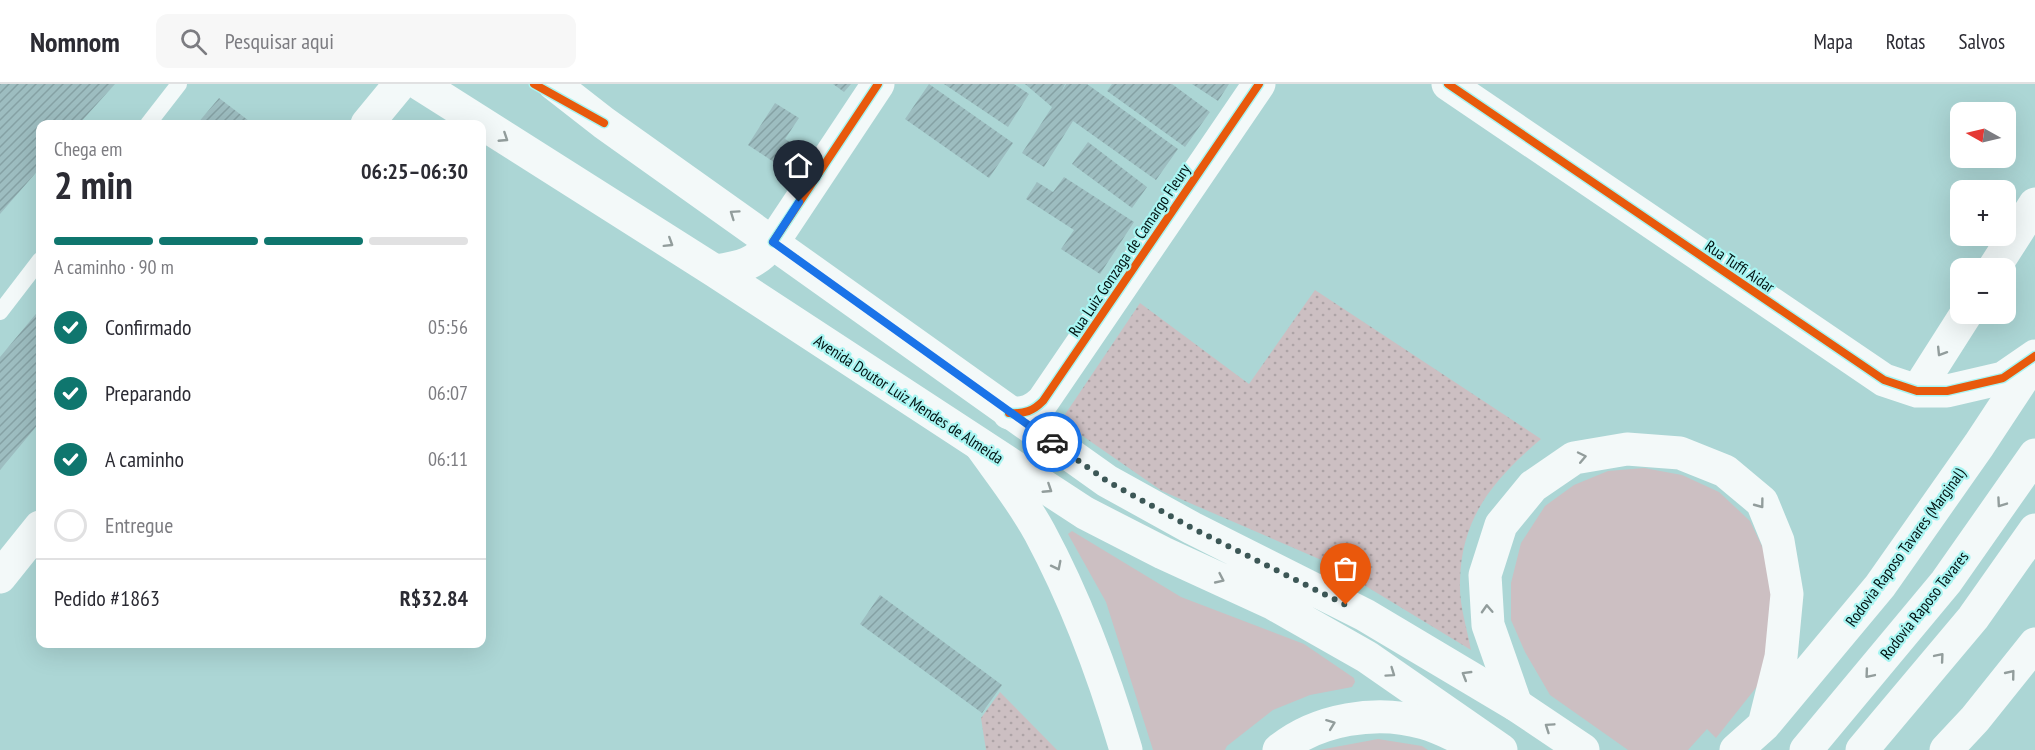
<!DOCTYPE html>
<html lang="pt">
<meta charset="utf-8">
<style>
:root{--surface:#fff;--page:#f7f7f7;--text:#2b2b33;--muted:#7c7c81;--line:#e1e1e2;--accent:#0f766e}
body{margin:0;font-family:"PT Sans Narrow",sans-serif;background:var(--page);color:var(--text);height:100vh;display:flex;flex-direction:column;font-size:22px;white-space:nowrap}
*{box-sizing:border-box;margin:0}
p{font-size:20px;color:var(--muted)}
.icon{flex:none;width:33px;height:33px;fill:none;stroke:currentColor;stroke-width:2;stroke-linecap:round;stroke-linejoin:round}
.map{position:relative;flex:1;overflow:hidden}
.side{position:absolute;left:36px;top:36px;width:450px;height:528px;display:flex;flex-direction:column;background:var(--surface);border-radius:12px;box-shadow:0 6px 24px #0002}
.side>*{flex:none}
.needle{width:39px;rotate:278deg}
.tools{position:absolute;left:1950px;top:18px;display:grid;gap:12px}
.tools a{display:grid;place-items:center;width:66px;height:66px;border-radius:12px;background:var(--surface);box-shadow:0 6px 24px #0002;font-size:30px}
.pin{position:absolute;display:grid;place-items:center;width:51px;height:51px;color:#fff;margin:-62px -26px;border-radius:50% 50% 50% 0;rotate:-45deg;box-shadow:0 0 6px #0007}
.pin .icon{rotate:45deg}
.courier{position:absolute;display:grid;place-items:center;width:60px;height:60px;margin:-30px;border:4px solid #1a73e8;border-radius:50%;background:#fff;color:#222;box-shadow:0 2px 8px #0007}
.overview em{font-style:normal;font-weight:600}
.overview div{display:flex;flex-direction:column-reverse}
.overview{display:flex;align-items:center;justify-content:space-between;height:102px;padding:0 18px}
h1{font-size:39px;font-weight:600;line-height:45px}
.bar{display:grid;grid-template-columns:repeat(4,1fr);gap:9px 6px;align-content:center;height:72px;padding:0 18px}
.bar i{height:8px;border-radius:4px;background:var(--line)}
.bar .on{background:var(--accent)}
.bar p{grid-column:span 4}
.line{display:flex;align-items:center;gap:15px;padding:0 18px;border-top:2px solid var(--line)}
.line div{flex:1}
ol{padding:0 18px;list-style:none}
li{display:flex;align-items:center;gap:18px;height:66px}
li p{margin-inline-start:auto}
li .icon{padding:6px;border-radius:50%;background:var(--accent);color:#fff;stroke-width:4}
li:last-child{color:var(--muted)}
li i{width:33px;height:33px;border:3px solid var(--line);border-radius:50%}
header{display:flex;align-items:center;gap:36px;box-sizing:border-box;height:84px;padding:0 30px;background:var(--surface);border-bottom:2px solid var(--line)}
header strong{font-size:28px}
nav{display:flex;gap:33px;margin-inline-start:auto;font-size:21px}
.search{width:420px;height:54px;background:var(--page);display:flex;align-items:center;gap:15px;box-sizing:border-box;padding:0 21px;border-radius:12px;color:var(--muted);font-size:22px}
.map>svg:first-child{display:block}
.grass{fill:url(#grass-dots)}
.green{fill:#ccbfc2}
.building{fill:url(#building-hatch)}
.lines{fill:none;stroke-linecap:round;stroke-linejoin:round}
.lane{stroke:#f3f9f9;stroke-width:16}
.street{stroke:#f3f9f9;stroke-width:33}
.secondary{stroke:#f3f9f9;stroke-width:33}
.highway{stroke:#f3f9f9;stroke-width:33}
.cycleway-casing{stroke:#a8f5f2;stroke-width:11}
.cycleway{stroke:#e8590c;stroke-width:8}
.oneway{stroke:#929d9c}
.done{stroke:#3c5756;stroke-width:6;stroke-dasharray:0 10.8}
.route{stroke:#1a73e8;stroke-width:8}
.labels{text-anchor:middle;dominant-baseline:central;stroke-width:4.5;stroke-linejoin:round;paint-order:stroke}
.street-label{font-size:16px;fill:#001211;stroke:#a8f5f2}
</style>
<header>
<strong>Nomnom</strong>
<div class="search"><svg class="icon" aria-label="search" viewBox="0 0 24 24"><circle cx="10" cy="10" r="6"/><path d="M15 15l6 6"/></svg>Pesquisar aqui</div>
<nav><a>Mapa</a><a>Rotas</a><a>Salvos</a></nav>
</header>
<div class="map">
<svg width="2035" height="666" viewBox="0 0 2035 666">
<defs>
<pattern id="grass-dots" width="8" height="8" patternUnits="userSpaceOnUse" patternTransform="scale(1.5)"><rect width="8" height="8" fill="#ccbfc2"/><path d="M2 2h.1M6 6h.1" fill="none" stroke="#ada3a6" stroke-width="1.8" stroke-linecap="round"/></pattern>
<pattern id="building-hatch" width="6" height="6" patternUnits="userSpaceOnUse" patternTransform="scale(1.5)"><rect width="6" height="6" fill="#9dbdc0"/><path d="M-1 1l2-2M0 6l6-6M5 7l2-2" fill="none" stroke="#85a1a4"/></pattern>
</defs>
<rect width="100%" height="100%" fill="#acd6d5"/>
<path class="grass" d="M1315 206 1541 355C1494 395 1461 433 1460 498 1459 521 1467 544 1471 566L1326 478 1162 407 1071 344 1064 332 1140 219 1249 300Z
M1000 608 1057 666H986L981 634Z"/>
<path class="green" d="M1644 384 1682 391 1719 408 1750 437 1768 475 1775 517 1771 565 1759 600 1716 654 1707 645 1688 666H1628L1550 611 1525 568 1511 536V499L1521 459 1545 422 1574 401 1608 387Z
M1072 447 1181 513 1304 560 1354 594 1355 598 1352 603 1310 611 1273 626 1227 662 1225 666H1153L1106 518 1068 450Z
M1378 655 1422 662 1428 666H1319Z"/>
<path class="building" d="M0 0H115L79 40H40V84L0 130Z
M833 0H851L844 8Z
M929 0 1013 59 989 94 905 35Z
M944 0H1014L1029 10 1008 43Z
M1025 0H1065L1061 9 1066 0H1087L1178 65 1156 96 1073 37 1044 83 1022 69 1052 23Z
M1112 0H1172L1210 28 1185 63 1107 7Z
M1192 0H1229L1218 17Z
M219 14 253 40H197Z
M775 19 799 34 785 55 806 68 792 90 748 61Z
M1088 58 1147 103 1132 124 1072 80Z
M1064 93 1134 138 1100 190 1061 165 1074 146 1026 115 1037 98 1053 108Z
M40 225V338L0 386V273Z
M880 511 1002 601 982 629 860 540Z"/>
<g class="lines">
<path class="lane" d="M148 40 179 0
M0 228 40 176"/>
<path class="street" d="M1448 0 1884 296 1917 307H1947L2003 294 2035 272
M367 40 400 0
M773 158 878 0
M1994 184 2035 120
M1917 307 1966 230
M1009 329C1025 330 1033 327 1043 317L1259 0
M0 493 40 443"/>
<path class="secondary" d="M420 0 715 187 1085 429 1163 469 1272 519 1367 573 1501 666
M554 0 604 39 1107 397 1192 444 1365 531 1516 621 1583 666
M715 187C742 183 756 180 773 158"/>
<path class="highway" d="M981 362C1001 390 1024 419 1040 449 1077 518 1104 591 1126 666
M1516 621 1488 541 1485 491 1501 441 1533 402 1574 374 1627 365 1680 369 1725 387 1762 418 1778 457 1787 510 1781 573 1764 641
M1279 666C1317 635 1377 625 1424 639 1445 645 1464 656 1483 666
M1736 666 1764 641 1880 502 1979 361 2035 276
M1806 666 1946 498 2035 371
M1862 666 1973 534 2035 446
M1946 666 1975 635 2035 560"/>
<defs>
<path id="cycleway" d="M534 0 604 39
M1448 0 1884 296 1917 307H1947L2003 294 2035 272
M773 158 878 0
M1009 329C1025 330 1033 327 1043 317L1259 0"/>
</defs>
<use href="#cycleway" class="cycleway-casing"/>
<use href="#cycleway" class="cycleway"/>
</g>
<defs><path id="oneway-chevron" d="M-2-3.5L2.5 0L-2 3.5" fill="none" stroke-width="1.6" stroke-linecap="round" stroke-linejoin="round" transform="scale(1.5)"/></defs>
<g class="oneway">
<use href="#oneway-chevron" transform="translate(504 54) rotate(33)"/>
<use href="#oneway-chevron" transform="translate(734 130) rotate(-145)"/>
<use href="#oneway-chevron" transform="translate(669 159) rotate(32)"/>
<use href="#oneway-chevron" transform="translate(1941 268) rotate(122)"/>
<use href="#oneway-chevron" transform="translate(1582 373) rotate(-12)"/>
<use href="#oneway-chevron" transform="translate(1048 405) rotate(33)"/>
<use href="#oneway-chevron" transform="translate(2001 419) rotate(125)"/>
<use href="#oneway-chevron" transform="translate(1760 420) rotate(53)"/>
<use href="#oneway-chevron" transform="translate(1057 482) rotate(63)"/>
<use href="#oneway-chevron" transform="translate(1220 495) rotate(25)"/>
<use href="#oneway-chevron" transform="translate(1487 525) rotate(-93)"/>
<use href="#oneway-chevron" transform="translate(1940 573) rotate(-50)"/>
<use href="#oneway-chevron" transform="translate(1391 589) rotate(35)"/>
<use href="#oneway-chevron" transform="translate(1869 590) rotate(130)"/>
<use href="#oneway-chevron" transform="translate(2011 590) rotate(-51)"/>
<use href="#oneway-chevron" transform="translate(1466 591) rotate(-149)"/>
<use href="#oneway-chevron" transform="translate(1331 640) rotate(-21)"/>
<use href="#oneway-chevron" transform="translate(1549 643) rotate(-146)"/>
</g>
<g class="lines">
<path class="done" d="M1052 358 1107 397 1192 444 1346 521"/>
<path class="route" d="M799 118 773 158 1052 358"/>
</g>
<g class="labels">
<g class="street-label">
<text transform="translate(1129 166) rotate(-56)">Rua Luiz Gonzaga de Camargo Fleury</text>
<text transform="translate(1740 182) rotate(34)">Rua Tuffi Aidar</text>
<text transform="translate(909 315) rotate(33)">Avenida Doutor Luiz Mendes de Almeida</text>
<text transform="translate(1905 463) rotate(-54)">Rodovia Raposo Tavares (Marginal)</text>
<text transform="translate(1924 521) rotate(-52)">Rodovia Raposo Tavares</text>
</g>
</g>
</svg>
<div class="tools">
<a><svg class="needle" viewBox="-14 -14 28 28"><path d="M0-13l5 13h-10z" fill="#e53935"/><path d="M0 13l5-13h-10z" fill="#7c7c81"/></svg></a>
<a>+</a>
<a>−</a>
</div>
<div class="pin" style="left:1346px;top:521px;background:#ea580c"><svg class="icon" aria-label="bag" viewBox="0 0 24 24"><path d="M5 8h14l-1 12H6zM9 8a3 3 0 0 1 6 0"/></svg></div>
<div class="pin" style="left:799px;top:118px;background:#1f2937"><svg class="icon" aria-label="home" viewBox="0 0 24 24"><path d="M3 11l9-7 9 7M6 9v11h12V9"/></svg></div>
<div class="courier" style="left:1052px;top:358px"><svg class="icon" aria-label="car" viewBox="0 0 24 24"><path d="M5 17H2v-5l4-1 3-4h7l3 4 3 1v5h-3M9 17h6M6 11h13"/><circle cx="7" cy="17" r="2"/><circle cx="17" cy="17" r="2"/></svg></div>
<section class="side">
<div class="overview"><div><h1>2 min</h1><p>Chega em</p></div><em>06:25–06:30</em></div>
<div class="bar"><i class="on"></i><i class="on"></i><i class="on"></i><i></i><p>A caminho · 90 m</p></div>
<ol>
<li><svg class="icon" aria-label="check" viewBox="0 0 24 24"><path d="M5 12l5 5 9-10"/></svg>Confirmado<p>05:56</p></li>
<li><svg class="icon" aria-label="check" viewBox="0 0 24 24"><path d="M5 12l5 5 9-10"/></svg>Preparando<p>06:07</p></li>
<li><svg class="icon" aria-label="check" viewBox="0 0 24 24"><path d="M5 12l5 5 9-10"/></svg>A caminho<p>06:11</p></li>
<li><i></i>Entregue</li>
</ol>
<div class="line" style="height:78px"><div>Pedido #1863</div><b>R$32.84</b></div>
</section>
</div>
